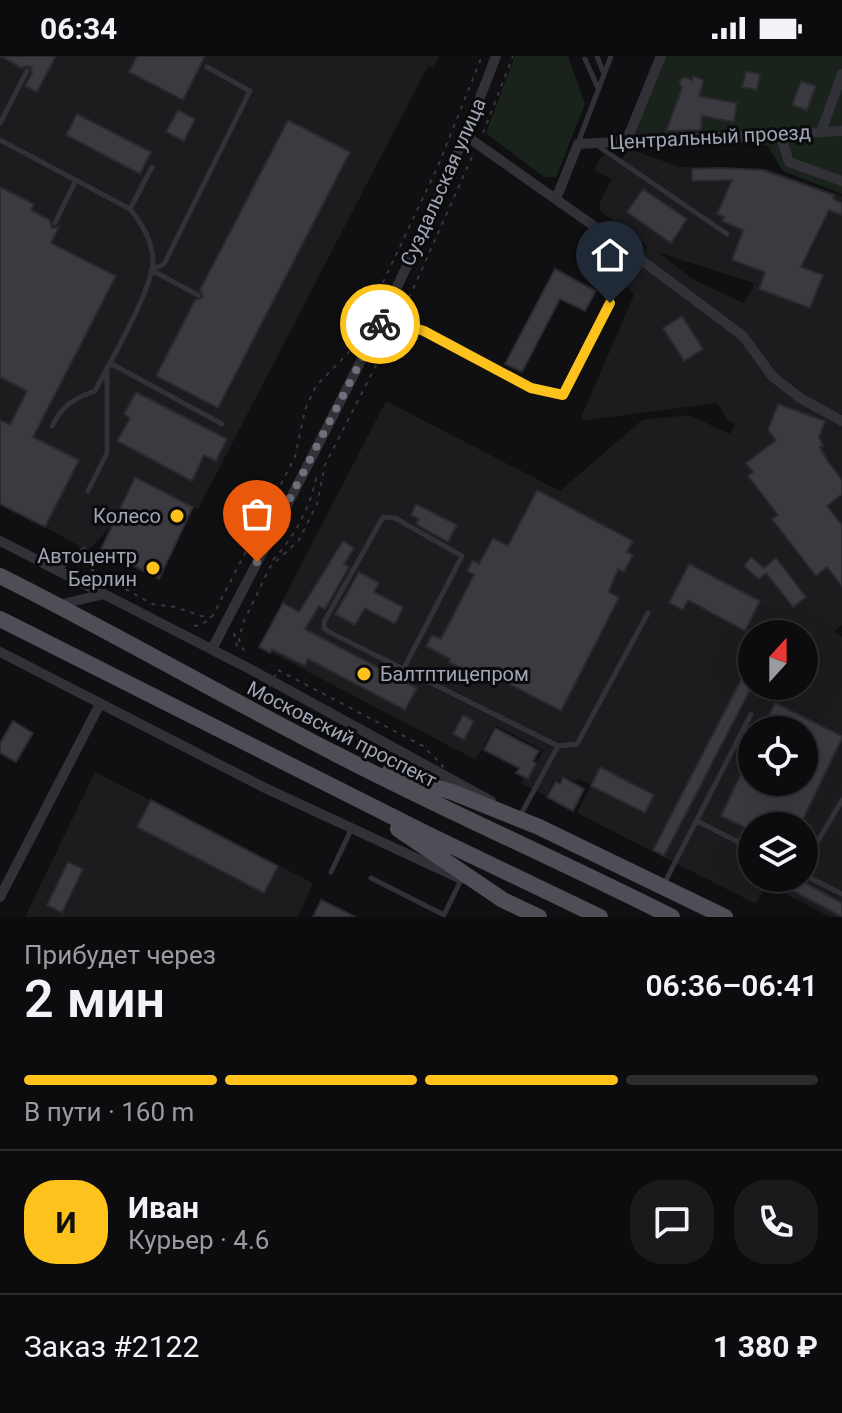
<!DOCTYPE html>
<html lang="ru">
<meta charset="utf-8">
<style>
:root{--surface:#0c0c0e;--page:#1a1a1c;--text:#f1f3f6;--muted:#9a9b9e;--line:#2c2c2e;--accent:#fdc21c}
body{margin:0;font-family:Roboto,sans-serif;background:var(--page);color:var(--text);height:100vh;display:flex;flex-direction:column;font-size:30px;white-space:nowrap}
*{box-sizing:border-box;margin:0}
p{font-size:26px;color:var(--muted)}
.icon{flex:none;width:44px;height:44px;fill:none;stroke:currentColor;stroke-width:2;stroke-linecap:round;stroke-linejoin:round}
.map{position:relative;height:861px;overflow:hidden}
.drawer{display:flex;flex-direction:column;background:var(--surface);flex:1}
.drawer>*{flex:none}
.needle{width:52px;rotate:21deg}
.tools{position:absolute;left:738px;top:564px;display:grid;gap:16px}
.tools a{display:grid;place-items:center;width:80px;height:80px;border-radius:50%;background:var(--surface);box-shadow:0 8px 32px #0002,0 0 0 2px var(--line);font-size:40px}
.pin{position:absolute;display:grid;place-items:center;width:68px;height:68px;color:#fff;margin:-82px -34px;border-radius:50% 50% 50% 0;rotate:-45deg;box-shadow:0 0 8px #0007}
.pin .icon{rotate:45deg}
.courier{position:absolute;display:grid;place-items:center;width:80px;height:80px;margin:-40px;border:6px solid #fdc21c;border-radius:50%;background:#fff;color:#222;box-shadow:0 2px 10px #0007}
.headline em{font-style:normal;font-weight:600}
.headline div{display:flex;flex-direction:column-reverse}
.headline{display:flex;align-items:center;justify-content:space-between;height:136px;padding:0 24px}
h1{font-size:52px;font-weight:600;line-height:60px}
.bar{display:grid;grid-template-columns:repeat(4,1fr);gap:12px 8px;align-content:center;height:96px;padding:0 24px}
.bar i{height:10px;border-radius:6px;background:var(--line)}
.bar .selected{background:var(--accent)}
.bar p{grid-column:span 4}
.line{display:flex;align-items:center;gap:20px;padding:0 24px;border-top:2px solid var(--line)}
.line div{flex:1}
.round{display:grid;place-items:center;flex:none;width:84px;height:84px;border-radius:32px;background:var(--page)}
.status{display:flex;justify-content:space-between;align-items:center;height:56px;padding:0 40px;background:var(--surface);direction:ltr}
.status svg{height:22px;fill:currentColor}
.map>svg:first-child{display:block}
.built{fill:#1c1c1f;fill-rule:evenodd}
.green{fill:#1a221c}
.building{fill:#3a3a40;stroke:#2a2a2e;stroke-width:2}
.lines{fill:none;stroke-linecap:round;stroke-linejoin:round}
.path{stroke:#37383e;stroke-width:2;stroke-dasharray:4 6;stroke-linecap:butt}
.lane{stroke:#313137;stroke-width:5}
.street{stroke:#313137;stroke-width:10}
.primary{stroke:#4d4e56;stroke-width:16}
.done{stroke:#6e717b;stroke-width:8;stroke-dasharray:0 14.4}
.route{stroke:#fdc21c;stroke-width:10}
.poi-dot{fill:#fdc21c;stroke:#0b0b0d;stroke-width:3}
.labels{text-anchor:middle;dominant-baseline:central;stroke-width:6;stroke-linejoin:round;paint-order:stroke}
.street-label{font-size:20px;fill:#a0a5b4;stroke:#0b0b0d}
.poi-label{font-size:20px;fill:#a0a5b4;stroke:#0b0b0d;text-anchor:end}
</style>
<div class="status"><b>06:34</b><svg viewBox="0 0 49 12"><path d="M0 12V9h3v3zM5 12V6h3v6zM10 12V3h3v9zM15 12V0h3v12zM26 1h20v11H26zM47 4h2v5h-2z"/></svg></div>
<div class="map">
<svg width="842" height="861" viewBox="0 0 842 861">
<rect width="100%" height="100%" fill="#101012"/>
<path class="built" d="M0 0H439L434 12 428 10 198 453 136 421 112 469 88 495 45 471 79 404 0 364Z
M627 92 679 111 766 113 842 140V569L834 576 842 581V861H830L767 828 756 848 577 757 591 729 578 722 576 726 563 719 559 725 555 723 546 740 521 727 526 716 531 718 543 694 495 669 476 704 259 590 386 345 560 435 642 364 689 359 730 378 735 369 728 364 717 347 587 364 581 362 634 239 624 227 647 190 599 154 600 146 612 123 594 114 601 101 606 98 621 105ZM657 196 754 227 752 234 744 247 739 245 694 224ZM752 578H804V630H752ZM752 674H804V726H752ZM752 770H804V822H752Z
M95 716 313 827 298 861H25Z"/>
<path class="green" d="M515 0H568L585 48 556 121H544L486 77Z
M662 0H842V138L783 115 767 89 633 81Z"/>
<path class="building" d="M0 0H56L37 36 25 30 32 17 31 11 26 10 22 12Z
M137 0H205L183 44 129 16Z
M746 15 760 18 757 34 742 31Z
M693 20 704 24 699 40 737 47 734 66 702 60 701 74 666 75 682 32 679 26 684 21 692 24Z
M801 25 816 30 807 54 792 49Z
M178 54 195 63 184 85 166 76Z
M77 58 151 96 140 118 66 79Z
M288 64 350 96 218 352 156 320 195 244 203 241 200 234Z
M719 112 763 114 834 139 833 143 842 147V159L829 154 801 211 823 219 810 252 759 233 765 216 732 204 743 174 722 165 724 161 717 158 732 124 692 125V113Z
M0 131 34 148 31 154 50 164 52 172 59 171 51 187 116 220 33 381 79 404 45 471 0 448V364L10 369 27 335 0 321Z
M643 133 687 163 671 187 627 156Z
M555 213 596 235 585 255 560 243 522 316 505 308Z
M682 260 703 293 684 305 663 272Z
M136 336 227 383 216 405 204 399 192 425 117 385 130 362 124 358Z
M778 348 825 365 819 381 823 390 820 391 827 404 842 424V438L827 450 842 469V530L827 511 816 520 772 463 778 459 748 420 753 416 746 407 776 384 768 374Z
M135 421 193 451 159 523 101 493Z
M537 434 633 485 627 496 633 499 624 516 618 513 609 536 619 542 561 655 486 616 482 623 449 606 450 603 426 590 432 579 441 583 474 519 467 515 473 504 479 508 493 482 508 490Z
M416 448 457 469 448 486 416 468 419 463 411 459Z
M343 485 354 492 344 508 349 511 325 553 319 550 305 573 417 632 405 654 308 603 305 610 272 593 270 597 259 591 283 547 299 556Z
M751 501 764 512 776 502 806 541 793 551 766 517 759 523 744 510Z
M689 508 760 545 745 575 688 544 683 554 669 547Z
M359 516 379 527 374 536 403 551 395 568 365 552 355 569 335 558Z
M745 616 752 620V630H777L765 642 750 634 664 800 653 794Z
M775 647 842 680V682L800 770H752V775L721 760 752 694V726H804V674H762Z
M463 659 474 665 464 684 453 678Z
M13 665 33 677 16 706 0 697V687Z
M495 672 539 695 533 705 536 707 528 723 516 717 519 712 484 694Z
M600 711 654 739 645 757 591 730Z
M563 721 584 733 573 755 547 741 556 725 560 728Z
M151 744 278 810 264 837 137 771Z
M68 806 83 813 62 857 47 849Z
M769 822H796L842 847V861Z
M321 844 356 861H313Z"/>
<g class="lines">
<path class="path" d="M483 77 513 0
M401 260 472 101
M273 504C295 480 310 452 317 419
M82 508 152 548 175 551 201 560 211 561
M194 570 201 569 212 561 295 401 305 354 316 330 351 294 438 110 482 0
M234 577 238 594
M244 595 239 584 243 567 270 511 299 484 317 448 325 409 393 276
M278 614 423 690 443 710 435 722 267 635Z"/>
<path class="lane" d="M597 0 604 18
M585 3 598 32
M0 67 27 15
M0 84 130 153 152 111
M578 87 611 0
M598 90 727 178
M55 167 76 124
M198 239 151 214 164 208 250 35 207 11
M384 262 424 275 531 332 563 339 610 247
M110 307 222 368
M52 370C63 349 74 342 95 335 109 308 155 229 153 203 151 182 142 168 130 153
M88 435 107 397V313
M58 514 84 493
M404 612 462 500 395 462 383 461 324 566V572L329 576 558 690
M520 760 558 690 577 688 648 557
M697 765 752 793
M804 809 842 744
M331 816 352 772
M804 819 842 838
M371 822 444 859
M664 828 751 658
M444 859 461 824"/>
<path class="street" d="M821 76 842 18
M780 78 789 106 842 125
M466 80 628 194 743 280 772 320 800 342 842 365
M626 86 661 0
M556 143 578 88 842 75
M0 485 250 613 491 745
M58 549 104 538
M212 593C313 398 419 206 496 0
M0 596 263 731 461 823
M0 841 100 648"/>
<path class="primary" d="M0 520C114 577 224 641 338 699 448 756 561 805 672 861
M0 563 427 778 600 861
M389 716 452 736 539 771 725 861
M398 773 503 844 539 861"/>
</g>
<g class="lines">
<path class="done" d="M257 506 380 268"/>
<path class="route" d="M380 268 383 262 424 275 531 332 563 339 610 247"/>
</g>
<g class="poi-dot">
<circle cx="177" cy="460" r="8"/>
<circle cx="153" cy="512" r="8"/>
<circle cx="364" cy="618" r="8"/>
</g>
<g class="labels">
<g class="street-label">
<text transform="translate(710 81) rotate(-3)">Центральный проезд</text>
<text transform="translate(443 126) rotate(-66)">Суздальская улица</text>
<text transform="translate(342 678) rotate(27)">Московский проспект</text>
</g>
<g class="poi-label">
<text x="161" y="460">Колесо</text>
<text x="137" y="500">Автоцентр<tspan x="137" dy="23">Берлин</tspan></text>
<text x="380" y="618" text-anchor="start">Балтптицепром</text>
</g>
</g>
</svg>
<div class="tools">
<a><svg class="needle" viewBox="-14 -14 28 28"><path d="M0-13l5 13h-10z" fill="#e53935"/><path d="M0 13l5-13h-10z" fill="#9a9b9e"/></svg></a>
<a><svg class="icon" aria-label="locate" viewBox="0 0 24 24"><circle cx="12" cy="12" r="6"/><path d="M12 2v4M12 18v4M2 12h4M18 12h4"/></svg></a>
<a><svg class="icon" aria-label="layers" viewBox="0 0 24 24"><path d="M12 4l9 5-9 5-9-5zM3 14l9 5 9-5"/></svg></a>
</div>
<div class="pin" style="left:257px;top:506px;background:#ea580c"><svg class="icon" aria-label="bag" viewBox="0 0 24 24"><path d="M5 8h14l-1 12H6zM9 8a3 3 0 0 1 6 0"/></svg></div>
<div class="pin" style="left:610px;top:247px;background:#1f2937"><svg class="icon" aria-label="home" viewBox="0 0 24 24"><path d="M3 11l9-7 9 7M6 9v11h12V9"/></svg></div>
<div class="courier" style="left:380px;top:268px"><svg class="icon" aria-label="bike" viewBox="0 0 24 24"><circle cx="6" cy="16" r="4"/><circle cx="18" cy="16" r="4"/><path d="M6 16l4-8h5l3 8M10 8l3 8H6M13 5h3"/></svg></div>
</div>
<section class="drawer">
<div class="headline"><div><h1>2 мин</h1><p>Прибудет через</p></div><em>06:36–06:41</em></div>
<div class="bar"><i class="selected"></i><i class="selected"></i><i class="selected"></i><i></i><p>В пути · 160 m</p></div>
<div class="line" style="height:144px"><b class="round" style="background:var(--accent);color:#111">И</b><div><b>Иван</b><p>Курьер · 4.6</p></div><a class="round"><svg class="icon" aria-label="chat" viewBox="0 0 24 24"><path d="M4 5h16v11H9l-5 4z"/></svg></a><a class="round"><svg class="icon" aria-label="phone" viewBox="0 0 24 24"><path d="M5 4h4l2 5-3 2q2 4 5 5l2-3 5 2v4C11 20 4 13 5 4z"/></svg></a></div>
<div class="line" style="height:104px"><div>Заказ #2122</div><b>1 380 ₽</b></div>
</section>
